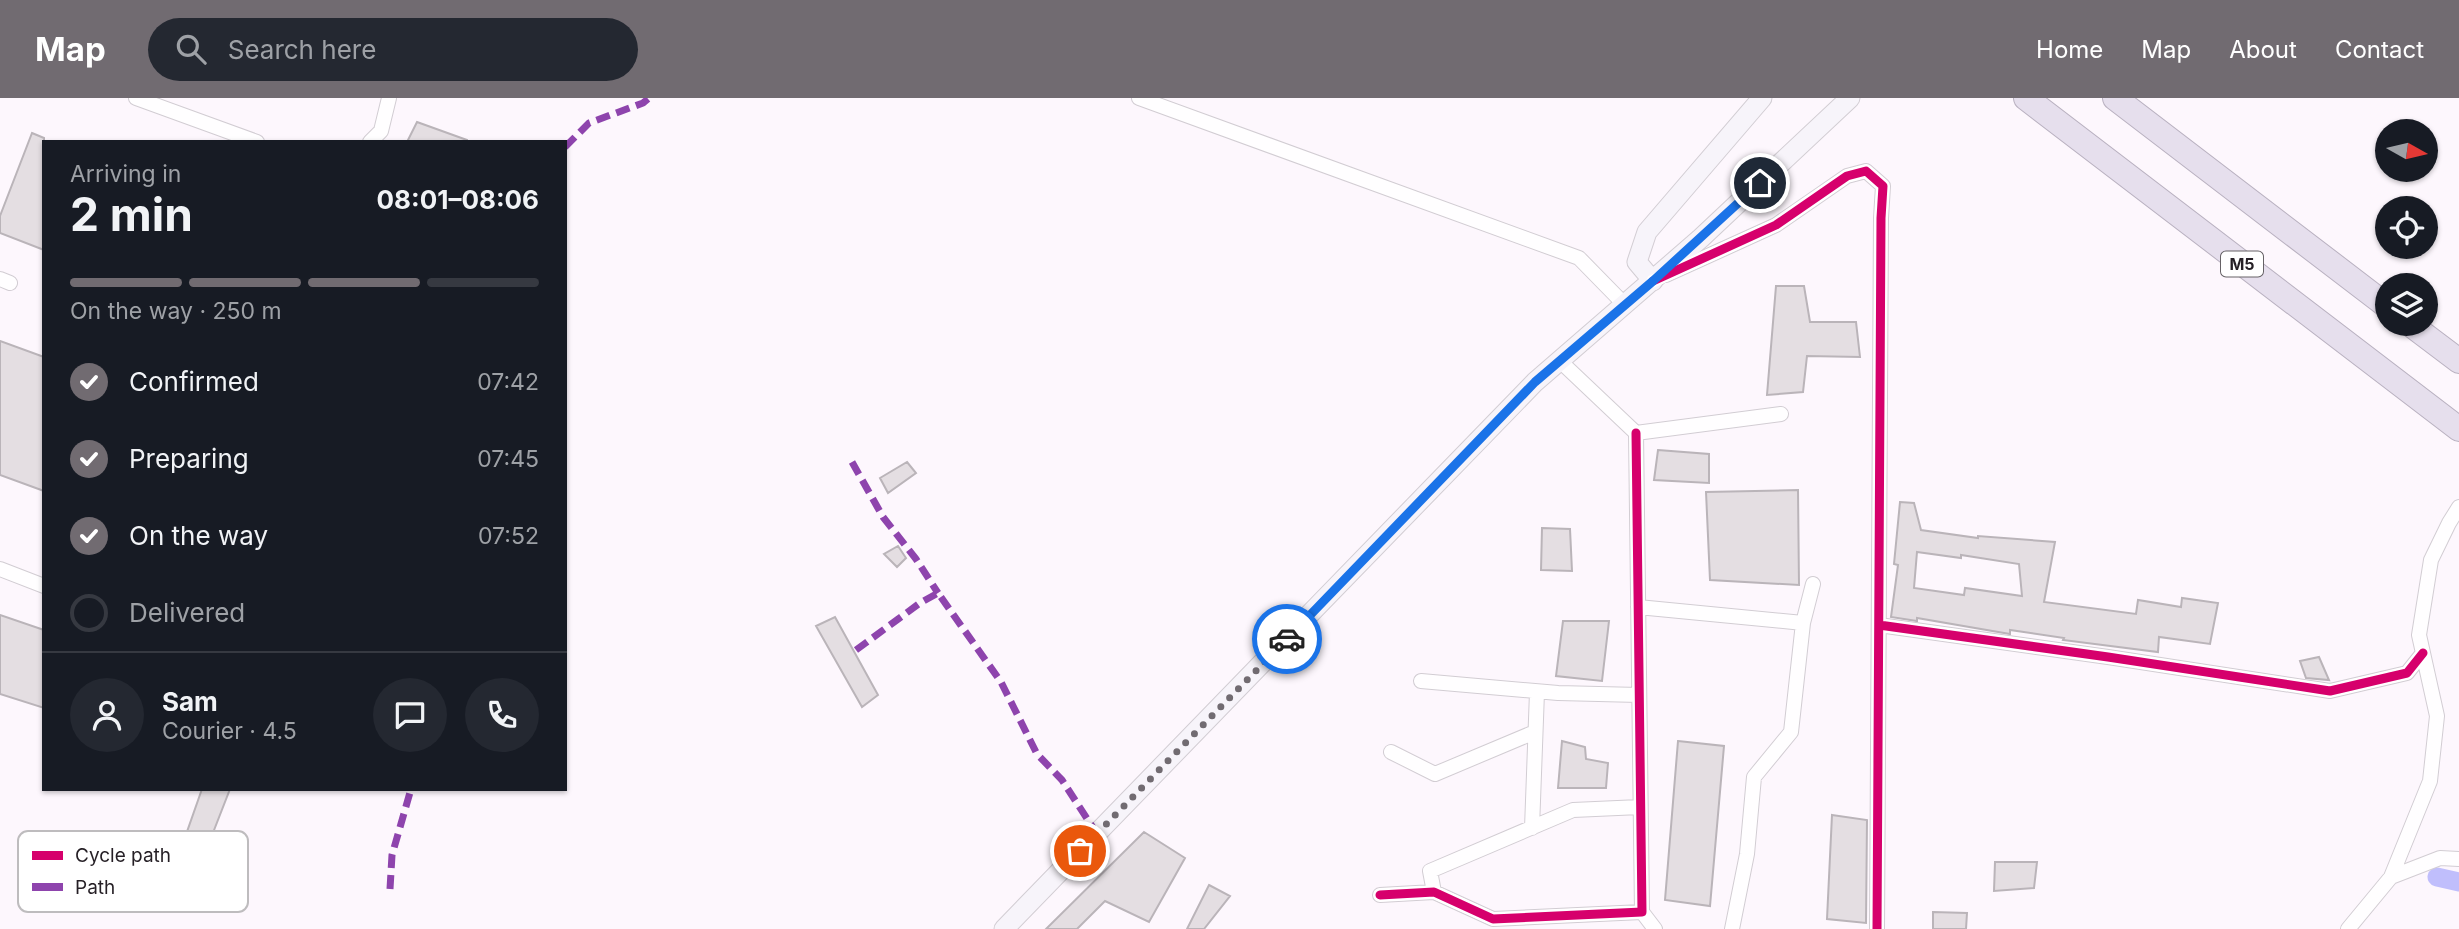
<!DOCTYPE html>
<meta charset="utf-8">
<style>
:root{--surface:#171b24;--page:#242831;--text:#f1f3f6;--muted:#9ea1a6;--line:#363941;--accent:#716b71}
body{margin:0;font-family:Inter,sans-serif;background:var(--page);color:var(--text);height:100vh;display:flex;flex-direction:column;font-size:26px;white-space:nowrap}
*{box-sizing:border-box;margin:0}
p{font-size:23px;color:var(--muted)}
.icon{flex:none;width:38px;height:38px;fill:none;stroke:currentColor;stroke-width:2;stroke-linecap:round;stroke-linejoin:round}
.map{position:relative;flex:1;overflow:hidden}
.side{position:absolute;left:42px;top:42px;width:525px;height:651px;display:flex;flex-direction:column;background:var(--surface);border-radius:0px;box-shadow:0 2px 5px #0004}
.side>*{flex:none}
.needle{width:46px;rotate:98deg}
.tools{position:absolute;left:2375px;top:21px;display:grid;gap:14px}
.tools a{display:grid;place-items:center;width:63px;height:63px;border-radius:50%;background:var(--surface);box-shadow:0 2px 5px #0004;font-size:35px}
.pin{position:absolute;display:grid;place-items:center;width:60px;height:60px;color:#fff;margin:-30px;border:4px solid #fff;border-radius:50%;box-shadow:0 2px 7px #0007}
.courier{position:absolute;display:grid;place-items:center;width:70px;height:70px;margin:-35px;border:5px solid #1a73e8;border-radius:50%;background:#fff;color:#222;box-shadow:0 2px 9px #0007}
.headline em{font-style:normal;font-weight:700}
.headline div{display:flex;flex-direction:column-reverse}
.headline{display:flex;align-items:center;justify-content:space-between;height:119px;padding:0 28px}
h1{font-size:46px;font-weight:700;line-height:52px}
.bar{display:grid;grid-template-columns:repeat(4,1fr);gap:10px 7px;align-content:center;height:84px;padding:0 28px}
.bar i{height:9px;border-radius:5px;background:var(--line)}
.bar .active{background:var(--accent)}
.bar p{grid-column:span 4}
.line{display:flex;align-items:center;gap:18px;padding:0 28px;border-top:2px solid var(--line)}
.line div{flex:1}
.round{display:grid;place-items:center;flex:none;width:74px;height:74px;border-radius:37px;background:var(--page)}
ol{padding:0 28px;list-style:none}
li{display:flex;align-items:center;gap:21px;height:77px}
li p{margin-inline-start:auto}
li .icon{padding:7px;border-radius:50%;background:var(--accent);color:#fff;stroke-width:4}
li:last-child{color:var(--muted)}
li i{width:38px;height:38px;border:4px solid var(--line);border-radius:50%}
header{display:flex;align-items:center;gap:42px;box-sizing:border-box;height:98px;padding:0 35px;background:var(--accent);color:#fff}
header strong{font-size:33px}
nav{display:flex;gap:38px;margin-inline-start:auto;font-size:24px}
.search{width:490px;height:63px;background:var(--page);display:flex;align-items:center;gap:18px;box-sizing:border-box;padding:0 24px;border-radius:38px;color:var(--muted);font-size:26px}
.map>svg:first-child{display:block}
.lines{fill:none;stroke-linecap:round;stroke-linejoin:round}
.canal{stroke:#c0befc;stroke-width:19}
.building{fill:#e4dee2;stroke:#bab4b9;stroke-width:2;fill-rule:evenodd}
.street-casing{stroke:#d2cdd3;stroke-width:16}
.secondary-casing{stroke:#d2cdd3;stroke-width:21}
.highway-casing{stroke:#b9b1c0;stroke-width:26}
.street{stroke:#fffeff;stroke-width:14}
.secondary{stroke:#f7f4fa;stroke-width:19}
.highway{stroke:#e6dfed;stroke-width:24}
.quiet{stroke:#8e44ad;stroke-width:7;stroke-dasharray:14 7;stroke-linecap:butt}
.cycleway-casing{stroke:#fff;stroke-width:13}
.cycleway{stroke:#d6006c;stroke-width:9}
.done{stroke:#716b71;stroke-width:7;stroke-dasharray:0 12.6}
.route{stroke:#1a73e8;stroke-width:9}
.labels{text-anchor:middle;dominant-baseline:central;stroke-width:6;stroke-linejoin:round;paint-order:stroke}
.shield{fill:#fff;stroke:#666266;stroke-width:2}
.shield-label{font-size:16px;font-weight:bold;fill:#251f25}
.key{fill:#fff;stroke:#bebcbe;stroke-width:2}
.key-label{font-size:19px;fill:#251f25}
</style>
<header>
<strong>Map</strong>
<div class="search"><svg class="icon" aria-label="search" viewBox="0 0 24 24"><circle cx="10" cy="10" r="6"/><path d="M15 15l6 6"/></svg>Search here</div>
<nav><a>Home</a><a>Map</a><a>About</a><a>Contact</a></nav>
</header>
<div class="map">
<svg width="2459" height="831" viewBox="0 0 2459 831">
<rect width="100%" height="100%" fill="#fdf7fd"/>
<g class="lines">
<path class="canal" d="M2437 779 2459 784"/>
</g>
<path class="building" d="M417 24 467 42V44H407Z
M32 35 44 40V152L0 135V118Z
M1776 188H1804L1810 224H1856L1860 259 1807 258 1803 294 1767 297Z
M0 243 44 259V393L0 377Z
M1658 352 1709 356V385L1654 382Z
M907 364 916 375 888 395 880 380Z
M1798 392 1799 487 1710 482 1706 394Z
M1900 404 1914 405 1921 432 1978 440V438L2055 444 2044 504 2136 516 2138 502 2181 509 2182 500 2218 505 2210 546 2159 539 2158 554 2063 542 2064 540 2010 532V536L1917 520V523L1891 519 1898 467 1894 466ZM1917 454 1961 460V457L2019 466 2022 498 1965 490 1964 497 1914 490Z
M1542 430 1570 431 1572 473 1541 472Z
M898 448 906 460 897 469 884 456Z
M0 517 44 532V610L0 596Z
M835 519 878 597 862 609 816 528Z
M1563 523H1609L1602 583 1556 578Z
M2319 559 2329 582 2306 580 2300 563Z
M1562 643 1585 649 1586 661 1608 665 1606 690H1558Z
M1678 643 1724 648 1710 808 1665 802Z
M202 691H230L188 799 169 785Z
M1832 717 1867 722 1866 825 1827 821Z
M1144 734 1185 760 1149 824 1105 803 1077 831H1046Z
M1995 764H2037L2034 790 1994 793Z
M1209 787 1230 798 1204 831H1187Z
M1933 814 1967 815 1966 831H1933Z"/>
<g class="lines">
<defs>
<path id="street" d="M136 0 257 44
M1139 0 1579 160 1625 207
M370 44 381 33 389 0
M1666 177 1776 127 1847 78 1866 73 1883 88 1881 120 1877 831
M0 181 10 185
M1560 263 1636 335 1781 316
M0 471 44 488
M1638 509 1803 525 1813 486
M1879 527 2108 559 2330 593 2407 575 2423 555
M1421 583 1558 595 1639 597
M1391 654 1435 676 1535 634
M1532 730 1537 594
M2391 779 2430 683 2437 618 2419 537 2431 462 2449 425 2459 409
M1434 794 1430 773 1573 712 1640 709
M1380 797 1434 794 1493 821 1642 814 1636 335
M1642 814 1655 831
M1732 831 1747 756 1754 679 1791 634 1803 525
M2348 831 2391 779 2440 760 2459 761"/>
<path id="secondary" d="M1653 183 1637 164 1647 134 1762 0
M1004 831 1535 284 1701 140 1850 0"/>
<path id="highway" d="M2026 0 2459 331
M2115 0 2387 208
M2410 226 2459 263"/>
</defs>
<use href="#street" class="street-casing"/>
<use href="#secondary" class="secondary-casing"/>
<use href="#highway" class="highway-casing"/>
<use href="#street" class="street"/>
<use href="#secondary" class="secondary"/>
<use href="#highway" class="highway"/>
<path class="quiet" d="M565 49 589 25 643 5 649 0
M852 364 883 419 916 461 938 495
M856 552 920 505 938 495 1001 584 1037 656 1062 682 1097 736
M390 791 392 757 411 691"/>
<defs>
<path id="cycleway" d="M1653 183 1776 127 1847 78 1866 73 1883 88 1881 120 1877 831
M1879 527 2108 559 2330 593 2407 575 2423 555
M1380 797 1434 794 1493 821 1642 814 1636 335"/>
</defs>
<use href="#cycleway" class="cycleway-casing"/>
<use href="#cycleway" class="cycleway"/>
</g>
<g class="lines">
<path class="done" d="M1080 753 1287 541"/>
<path class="route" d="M1287 541 1535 284 1653 183 1760 85"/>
</g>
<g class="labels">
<rect class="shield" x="2221" y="153.5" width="42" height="25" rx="5"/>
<g class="shield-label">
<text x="2242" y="166">M5</text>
</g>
</g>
<rect x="18" y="733" width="230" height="81" rx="10" class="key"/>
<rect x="32" y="753" width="31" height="9" fill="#d6006c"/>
<rect x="32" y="785" width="31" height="8" fill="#8e44ad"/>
<g class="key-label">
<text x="75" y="764">Cycle path</text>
<text x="75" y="796">Path</text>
</g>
</svg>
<div class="tools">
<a><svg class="needle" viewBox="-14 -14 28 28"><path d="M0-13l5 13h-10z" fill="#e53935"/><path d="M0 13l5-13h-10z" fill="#9ea1a6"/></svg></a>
<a><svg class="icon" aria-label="locate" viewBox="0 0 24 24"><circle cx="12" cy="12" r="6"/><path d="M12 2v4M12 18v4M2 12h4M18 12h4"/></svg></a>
<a><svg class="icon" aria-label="layers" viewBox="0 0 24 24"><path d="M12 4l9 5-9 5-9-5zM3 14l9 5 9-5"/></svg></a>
</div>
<div class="pin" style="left:1080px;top:753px;background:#ea580c"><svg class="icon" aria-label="bag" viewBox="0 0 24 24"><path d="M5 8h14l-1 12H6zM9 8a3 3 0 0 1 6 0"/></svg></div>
<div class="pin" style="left:1760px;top:85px;background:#1f2937"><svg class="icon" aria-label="home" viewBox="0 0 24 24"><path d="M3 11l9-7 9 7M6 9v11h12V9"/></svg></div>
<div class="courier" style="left:1287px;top:541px"><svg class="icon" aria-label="car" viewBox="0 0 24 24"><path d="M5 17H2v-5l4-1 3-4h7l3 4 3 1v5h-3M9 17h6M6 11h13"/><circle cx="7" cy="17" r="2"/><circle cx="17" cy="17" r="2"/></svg></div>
<section class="side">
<div class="headline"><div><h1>2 min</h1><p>Arriving in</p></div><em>08:01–08:06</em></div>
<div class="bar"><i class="active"></i><i class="active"></i><i class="active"></i><i></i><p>On the way · 250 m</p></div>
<ol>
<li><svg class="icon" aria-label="check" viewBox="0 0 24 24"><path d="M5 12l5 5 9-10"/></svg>Confirmed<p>07:42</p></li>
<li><svg class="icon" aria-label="check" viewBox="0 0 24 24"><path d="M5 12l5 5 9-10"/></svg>Preparing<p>07:45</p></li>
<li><svg class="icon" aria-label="check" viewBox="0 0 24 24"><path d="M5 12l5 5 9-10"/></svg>On the way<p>07:52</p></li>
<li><i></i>Delivered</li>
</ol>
<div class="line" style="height:126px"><a class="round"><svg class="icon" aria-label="person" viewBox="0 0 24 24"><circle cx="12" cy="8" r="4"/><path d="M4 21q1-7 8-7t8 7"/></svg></a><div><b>Sam</b><p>Courier · 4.5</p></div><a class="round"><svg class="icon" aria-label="chat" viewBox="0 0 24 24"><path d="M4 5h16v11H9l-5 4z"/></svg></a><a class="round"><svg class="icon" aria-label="phone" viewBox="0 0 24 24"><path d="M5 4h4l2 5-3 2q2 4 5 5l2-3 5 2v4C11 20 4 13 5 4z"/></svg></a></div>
</section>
</div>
